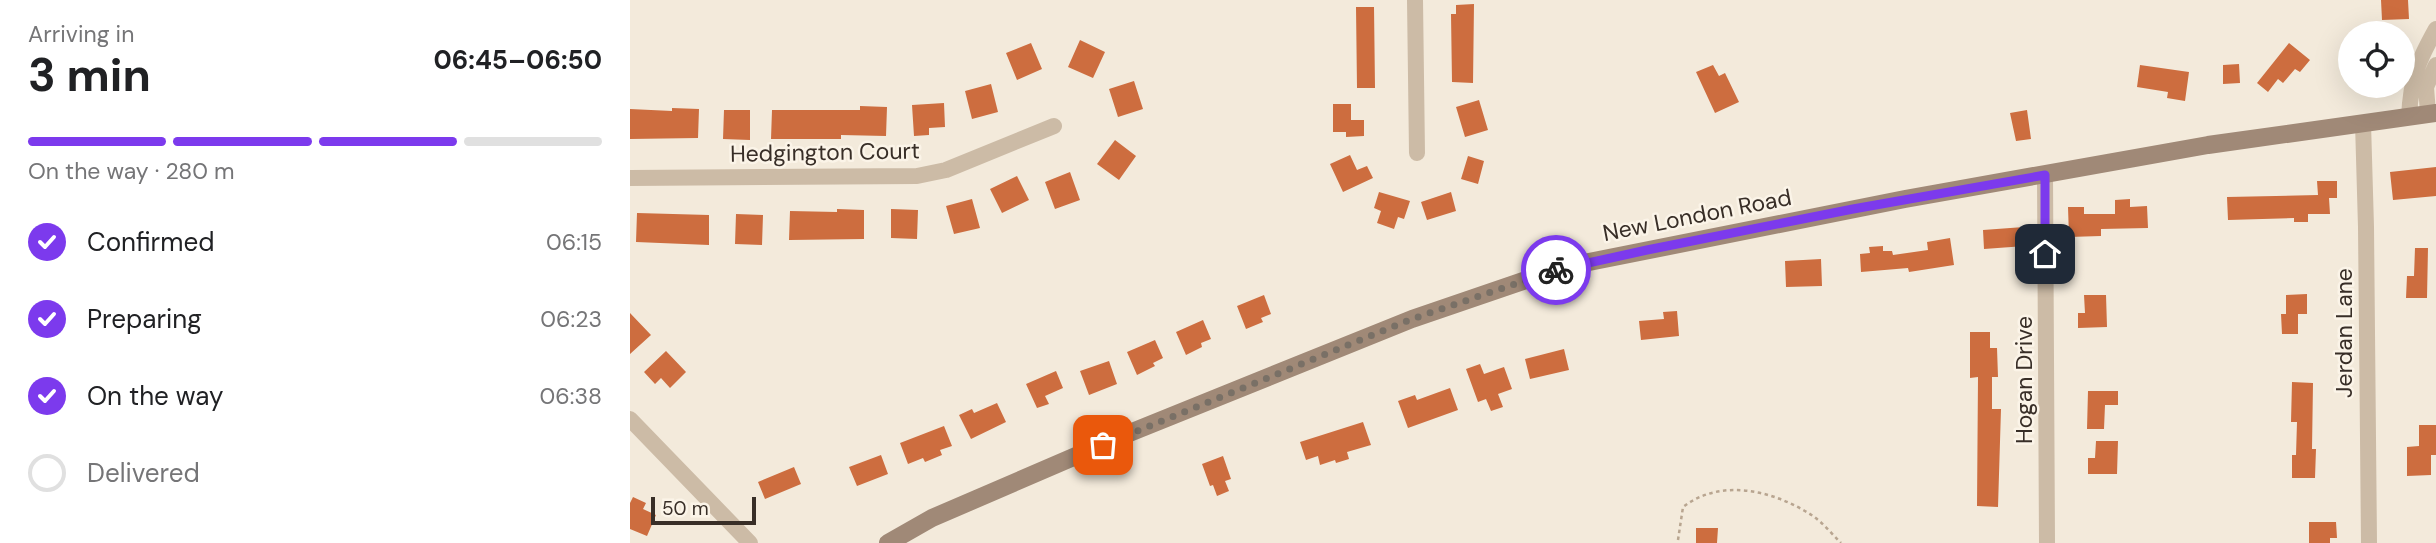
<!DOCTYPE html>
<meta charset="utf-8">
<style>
:root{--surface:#fff;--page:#f2f2f2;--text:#202124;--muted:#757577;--line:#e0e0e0;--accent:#7c3aed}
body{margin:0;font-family:"DM Sans",sans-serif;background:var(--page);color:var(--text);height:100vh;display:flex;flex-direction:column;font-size:26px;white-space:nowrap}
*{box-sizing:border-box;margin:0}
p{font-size:23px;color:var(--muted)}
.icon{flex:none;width:38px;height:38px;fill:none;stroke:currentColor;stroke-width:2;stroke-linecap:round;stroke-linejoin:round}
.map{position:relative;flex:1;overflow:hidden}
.sheet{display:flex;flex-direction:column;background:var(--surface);width:630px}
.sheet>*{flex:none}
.controls{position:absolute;left:1708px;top:21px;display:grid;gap:14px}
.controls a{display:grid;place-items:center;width:77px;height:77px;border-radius:50%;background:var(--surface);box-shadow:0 7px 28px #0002;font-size:35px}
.scale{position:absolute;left:21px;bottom:18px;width:105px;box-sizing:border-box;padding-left:7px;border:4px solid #382e27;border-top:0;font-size:19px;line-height:24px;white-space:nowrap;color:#382e27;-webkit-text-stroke:5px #fbf4e8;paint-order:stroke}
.pin{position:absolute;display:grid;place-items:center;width:60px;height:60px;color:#fff;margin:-30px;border-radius:14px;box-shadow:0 4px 10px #0006}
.courier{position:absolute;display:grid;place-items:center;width:70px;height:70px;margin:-35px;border:5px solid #7c3aed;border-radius:50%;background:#fff;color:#222;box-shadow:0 2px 9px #0007}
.summary em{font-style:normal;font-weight:700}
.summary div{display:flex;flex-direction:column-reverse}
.summary{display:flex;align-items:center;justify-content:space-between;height:119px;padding:0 28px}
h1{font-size:46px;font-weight:700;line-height:52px}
.bar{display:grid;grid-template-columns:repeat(4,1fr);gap:10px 7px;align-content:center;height:84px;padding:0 28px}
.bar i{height:9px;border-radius:5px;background:var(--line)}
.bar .active{background:var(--accent)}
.bar p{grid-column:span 4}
ol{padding:0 28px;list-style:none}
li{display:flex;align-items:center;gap:21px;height:77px}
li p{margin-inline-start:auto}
li .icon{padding:7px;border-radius:50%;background:var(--accent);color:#fff;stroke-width:4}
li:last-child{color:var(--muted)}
li i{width:38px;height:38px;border:4px solid var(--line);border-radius:50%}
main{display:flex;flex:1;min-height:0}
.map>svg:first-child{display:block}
.building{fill:#cd6d3f}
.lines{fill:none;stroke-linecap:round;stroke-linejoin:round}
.path{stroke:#b8a590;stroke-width:2.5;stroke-dasharray:3.5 3.5;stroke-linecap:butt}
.street{stroke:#ccbba6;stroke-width:16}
.secondary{stroke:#a08977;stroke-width:18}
.done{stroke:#797066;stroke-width:7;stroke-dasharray:0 12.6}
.route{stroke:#7c3aed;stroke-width:9}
.labels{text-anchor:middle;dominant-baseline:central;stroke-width:5;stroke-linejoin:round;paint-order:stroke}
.street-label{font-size:23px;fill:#382e27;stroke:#fbf4e8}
</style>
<main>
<section class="sheet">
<div class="summary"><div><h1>3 min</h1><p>Arriving in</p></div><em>06:45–06:50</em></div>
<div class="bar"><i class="active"></i><i class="active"></i><i class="active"></i><i></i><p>On the way · 280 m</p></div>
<ol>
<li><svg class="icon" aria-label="check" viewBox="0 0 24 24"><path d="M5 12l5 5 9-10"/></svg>Confirmed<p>06:15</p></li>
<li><svg class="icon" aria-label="check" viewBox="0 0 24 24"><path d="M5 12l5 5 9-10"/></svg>Preparing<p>06:23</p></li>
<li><svg class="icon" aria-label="check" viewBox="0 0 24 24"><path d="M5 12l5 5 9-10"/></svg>On the way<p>06:38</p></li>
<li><i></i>Delivered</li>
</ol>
</section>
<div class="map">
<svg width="1806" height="543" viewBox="0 0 1806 543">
<rect width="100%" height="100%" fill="#f3eadb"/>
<path class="building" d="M1751 0H1778L1779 19 1752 20Z
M844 4 843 83 822 82 821 14H826V5Z
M726 7H744L745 88H727Z
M450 40 475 52 463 78 438 67Z
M401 43 412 69 387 80 376 53Z
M1659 43 1680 60 1670 72 1665 69 1653 83 1648 79 1638 92 1627 83Z
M1609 64 1610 83 1593 84V65Z
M1083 65 1089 76 1095 73 1109 102 1085 113 1066 72Z
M1510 65 1559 72 1555 101 1537 98 1538 92 1507 87Z
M504 81 513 109 488 117 479 89Z
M361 84 368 112 342 119 335 91Z
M849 100 858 130 835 137 826 107Z
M314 103 315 127 299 128V135L284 136 282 105Z
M703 104H721V120H734V136L716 137V132H703Z
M230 106 257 107 256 136 211 135V139H141L142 110H230Z
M42 108 69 109 68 138 0 139V109L42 111Z
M94 110H120V140L93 139Z
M1397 110 1401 139 1386 141 1380 113Z
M485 140 506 156 489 180 467 164Z
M720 155 727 170 737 166 743 178 713 192 700 164Z
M838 156 854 161 848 184 831 179Z
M1806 167V196L1763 200 1760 172Z
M440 172 450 200 425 209 415 182Z
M387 176 399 200 372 213 360 189Z
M1687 181H1707V198H1699L1700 214H1678V222H1664V218L1598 220 1597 197 1688 195Z
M749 192 780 201 774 219 768 217 764 229 747 223 751 211 744 208Z
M821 192 826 211 797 220 791 202Z
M342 199 350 228 324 234 316 206Z
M1500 199V207L1517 206 1518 228 1471 229V236L1439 237 1438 207H1454V214H1485V200Z
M207 209 234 210V239L159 240 160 211 207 212Z
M261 209 288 210 287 239 261 238Z
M7 213 79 215V245L6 242Z
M106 214 133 215 132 245 105 244Z
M1394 227 1395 246 1354 249 1353 230Z
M1320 238 1324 265 1279 272 1278 268 1231 272 1230 254 1240 253 1239 247 1253 246V251H1262L1263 255 1298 250 1297 242Z
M1785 248H1798L1797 298H1776L1777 276H1784Z
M1191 259 1192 286 1156 287 1155 261Z
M1677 294V314H1668V334H1652L1651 314H1656V295Z
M634 295 641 314 631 318 633 322 616 329 607 306Z
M1454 295H1476L1477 327 1448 328V313H1455Z
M1047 311 1049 336 1011 340 1009 321 1034 319 1033 312Z
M0 313 21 335 0 354Z
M573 320 581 339 571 343 572 347 556 355 546 332Z
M1340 332H1360V348H1367L1368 377H1362V409H1371L1368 507 1347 506 1348 377 1340 378Z
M525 340 533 358 523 363 525 366 507 375 497 352Z
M934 349 939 370 900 379 895 359Z
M36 351 56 372 40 388 31 378 25 384 14 372Z
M479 361 487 384 459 395 450 371Z
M850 364 854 374 874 367 882 389 868 394 873 407 861 411 856 399 848 402 836 369Z
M426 371 433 388 415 396 419 404 407 408 396 384Z
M1662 382 1683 383 1682 449H1686L1685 478H1662V455H1666L1667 422H1661Z
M820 388 828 410 778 428 768 401 785 395 787 400Z
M1458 391H1488V405H1475L1474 429H1457Z
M367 403 376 422 341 439 329 415 342 409 344 413Z
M733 422 741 445 717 452 719 459 706 463 705 460 690 465 688 456 676 460 670 442Z
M1789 425H1806V455H1801V475L1777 476V447L1789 446Z
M314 426 322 446 310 450 312 455 295 462 293 458 278 464 270 443Z
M1466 441H1488L1487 474H1458V458H1465Z
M251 455 258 474 227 486 219 467Z
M593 456 601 479 595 481 599 491 587 496 583 485 580 486 572 464Z
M164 467 171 484 135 499 128 482Z
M3 497 16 503 13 509 26 515 17 536 0 529V503Z
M1679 522H1706L1707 538H1700V543H1679Z
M1066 528H1088L1087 543H1066Z"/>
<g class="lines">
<path class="path" d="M1048 540 1053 507C1092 477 1145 491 1183 516 1193 523 1202 534 1211 543"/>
<path class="street" d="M785 0 787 153
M1798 113 1796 87 1806 65
M1779 117C1781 78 1787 63 1806 29
M1733 123 1736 227 1739 543
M1415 175 1417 543
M0 178 287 176 316 170 424 126
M0 419 120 543"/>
<path class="secondary" d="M258 543 302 518 497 434 782 319 934 267 1275 199 1578 145 1806 113"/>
</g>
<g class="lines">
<path class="done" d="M473 445 782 319 926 270"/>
<path class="route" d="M926 270 1017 250 1223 209 1415 175V254"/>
</g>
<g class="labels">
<g class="street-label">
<text transform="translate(195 152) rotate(-1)">Hedgington Court</text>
<text transform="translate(1067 215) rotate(-11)">New London Road</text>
<text transform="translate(1714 333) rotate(-90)">Jerdan Lane</text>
<text transform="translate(1394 380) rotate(-90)">Hogan Drive</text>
</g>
</g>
</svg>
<div class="controls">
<a><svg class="icon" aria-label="locate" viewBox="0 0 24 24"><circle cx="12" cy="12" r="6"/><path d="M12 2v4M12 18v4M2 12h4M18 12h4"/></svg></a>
</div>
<div class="scale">50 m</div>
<div class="pin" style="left:473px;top:445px;background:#ea580c"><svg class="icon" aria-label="bag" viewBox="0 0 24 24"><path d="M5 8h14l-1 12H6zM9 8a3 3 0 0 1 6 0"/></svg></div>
<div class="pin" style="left:1415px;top:254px;background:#1f2937"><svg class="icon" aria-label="home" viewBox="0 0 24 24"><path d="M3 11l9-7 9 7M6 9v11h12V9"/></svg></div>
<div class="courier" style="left:926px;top:270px"><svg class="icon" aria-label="bike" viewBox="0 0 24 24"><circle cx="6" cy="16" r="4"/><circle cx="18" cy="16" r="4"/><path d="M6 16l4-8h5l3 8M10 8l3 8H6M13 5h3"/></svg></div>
</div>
</main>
